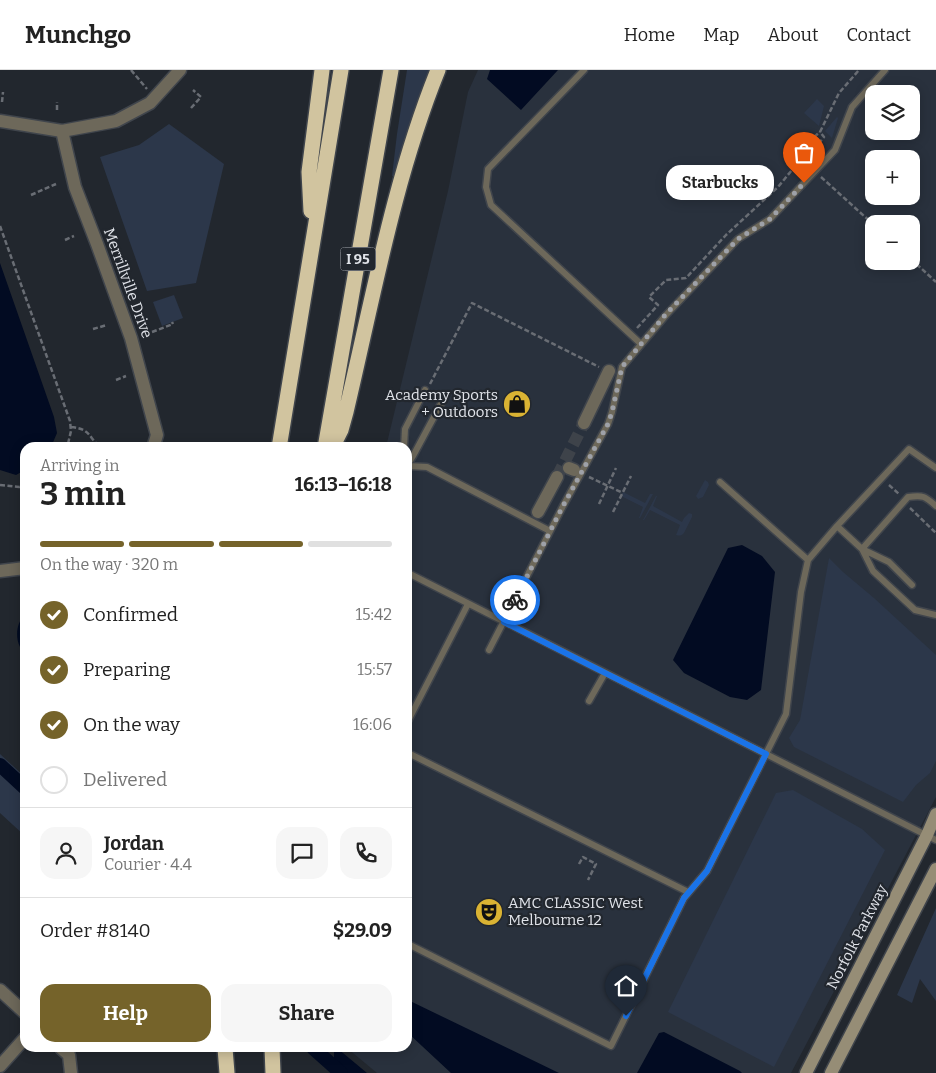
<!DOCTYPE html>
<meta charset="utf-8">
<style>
:root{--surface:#fff;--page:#f6f6f6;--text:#222;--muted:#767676;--line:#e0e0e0;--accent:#75632a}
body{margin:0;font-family:Bitter,serif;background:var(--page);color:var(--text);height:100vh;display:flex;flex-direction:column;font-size:19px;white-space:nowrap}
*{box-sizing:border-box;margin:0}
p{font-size:16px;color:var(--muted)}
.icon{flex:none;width:28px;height:28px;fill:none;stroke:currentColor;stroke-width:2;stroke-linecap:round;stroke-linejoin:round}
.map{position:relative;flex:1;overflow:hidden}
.details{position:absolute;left:20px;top:372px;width:392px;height:610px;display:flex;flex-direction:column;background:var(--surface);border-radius:15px;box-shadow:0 2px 12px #0003}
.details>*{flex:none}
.controls{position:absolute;left:865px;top:15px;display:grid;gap:10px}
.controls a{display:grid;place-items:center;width:55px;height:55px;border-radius:10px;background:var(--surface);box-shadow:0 2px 12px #0003;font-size:25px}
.pin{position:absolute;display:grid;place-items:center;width:42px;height:42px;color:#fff;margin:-51px -21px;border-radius:50% 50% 50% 0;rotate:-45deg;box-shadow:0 0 5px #0007}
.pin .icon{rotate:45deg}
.courier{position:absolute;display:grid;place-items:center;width:50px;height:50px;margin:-25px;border:4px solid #1a73e8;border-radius:50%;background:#fff;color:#222;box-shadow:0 1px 6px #0007}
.bubble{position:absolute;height:35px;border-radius:15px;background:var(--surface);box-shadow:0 2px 12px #0003;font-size:16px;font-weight:700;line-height:35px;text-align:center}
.summary em{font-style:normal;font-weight:700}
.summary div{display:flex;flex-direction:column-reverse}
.summary{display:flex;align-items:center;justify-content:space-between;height:85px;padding:0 20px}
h1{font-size:32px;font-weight:700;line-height:38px}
.bar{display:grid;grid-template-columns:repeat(4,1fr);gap:8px 5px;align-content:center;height:60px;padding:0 20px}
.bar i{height:6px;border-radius:4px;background:var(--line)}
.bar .selected{background:var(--accent)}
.bar p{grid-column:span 4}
.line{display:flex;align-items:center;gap:12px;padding:0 20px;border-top:1px solid var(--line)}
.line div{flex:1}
.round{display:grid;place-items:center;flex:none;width:52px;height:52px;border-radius:15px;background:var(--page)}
ol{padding:0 20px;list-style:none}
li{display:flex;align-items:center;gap:15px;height:55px}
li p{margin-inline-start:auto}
li .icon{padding:5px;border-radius:50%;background:var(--accent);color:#fff;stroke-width:4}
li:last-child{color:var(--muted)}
li i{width:28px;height:28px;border:2px solid var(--line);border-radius:50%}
.button{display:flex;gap:10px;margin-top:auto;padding:10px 20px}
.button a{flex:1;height:58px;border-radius:15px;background:var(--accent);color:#fff;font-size:20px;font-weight:700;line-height:58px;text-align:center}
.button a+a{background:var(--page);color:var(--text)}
header{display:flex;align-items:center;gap:30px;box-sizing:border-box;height:70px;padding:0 25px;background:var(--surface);border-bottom:1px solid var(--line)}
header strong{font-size:24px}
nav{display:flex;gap:28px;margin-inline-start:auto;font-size:18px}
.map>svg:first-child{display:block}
.built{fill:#29313d;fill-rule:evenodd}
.green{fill:#2c374a}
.water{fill:#020b22}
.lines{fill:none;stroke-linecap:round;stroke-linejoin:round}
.canal{stroke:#020b22;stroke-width:14}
.street-tunnel{stroke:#3e434a;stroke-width:12;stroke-dasharray:12 6;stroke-linecap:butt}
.lane-casing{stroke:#40454c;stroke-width:9}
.street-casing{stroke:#40454c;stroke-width:15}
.secondary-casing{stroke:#40454c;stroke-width:15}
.highway-casing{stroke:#40454c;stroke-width:18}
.path{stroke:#696d74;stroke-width:2.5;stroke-dasharray:5 2.5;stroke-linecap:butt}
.lane{stroke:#6d685a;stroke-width:6}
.street{stroke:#6d685a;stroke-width:12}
.secondary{stroke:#968d76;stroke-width:12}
.highway{stroke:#d1c49f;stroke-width:15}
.done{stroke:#9ea1a8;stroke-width:5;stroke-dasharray:0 9}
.route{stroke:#1a73e8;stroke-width:6}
.labels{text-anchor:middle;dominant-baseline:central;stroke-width:4.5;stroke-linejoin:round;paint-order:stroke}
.shield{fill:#22272e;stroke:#a7abb1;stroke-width:1}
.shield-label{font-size:14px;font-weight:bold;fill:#e0e3e9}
.street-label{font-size:15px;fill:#e0e3e9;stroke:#22272e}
.poi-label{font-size:15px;fill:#e0e3e9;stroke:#22272e;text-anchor:end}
</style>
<header>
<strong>Munchgo</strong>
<nav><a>Home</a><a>Map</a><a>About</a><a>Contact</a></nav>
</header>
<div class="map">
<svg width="936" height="1003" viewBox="0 0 936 1003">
<rect width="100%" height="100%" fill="#22272e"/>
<path class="built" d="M478 0H936V727L791 1003H377L347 978H408V378L386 377 448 121 468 22ZM874 24H911V61H874ZM874 89H911V126H874ZM874 154H911V191H874Z"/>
<path class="green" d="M407 0H430L416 38 395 106H392L397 64Z
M817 29 824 36 819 56 804 43Z
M837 47 838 48 832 68 825 61Z
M169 54 224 94 196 213 147 221 100 87 139 75Z
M174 225 183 248 162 256 153 232Z
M705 410 708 412 709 415 703 427 698 429 696 426Z
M623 422 645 433 650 424H653L640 448H639L643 437 621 426Z
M656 426H657L653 436 682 452 684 448 689 443 692 444V447L684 463C681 466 680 466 676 465L680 455 650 440 644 450H643Z
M829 488 843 502 874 528 936 585V691L930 703 916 715 903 732 794 677 789 668 800 650Z
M0 684 25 707V766L0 743Z
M793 720 862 759 885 780 774 997 668 942 776 723Z
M936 838V931L920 909 912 933 897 925Z"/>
<path class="water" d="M490 0H558L521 40 487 9Z
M0 193 54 347 57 363 51 377 25 378V400L16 405 0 400Z
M742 475 762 486 775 502 761 620 747 630 730 627 684 603 673 590 728 478Z
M25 544V584C14 573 15 554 25 544Z
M408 930 559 1003H451L408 963Z
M664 962 740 1001 742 1003H637L659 963Z
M334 978H337L367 1003H334Z"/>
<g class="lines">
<path class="canal" d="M0 695 25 718
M313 978 341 1003"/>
<path class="street-tunnel" d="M557 407 584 353"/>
<defs>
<path id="lane" d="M584 0 488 99 486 117 491 135 641 274
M404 378 405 359 425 320
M408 394 413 386 442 332
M408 396 427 397 550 461
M720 412 808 490
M837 456 862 479 889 492 912 515
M862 479 873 501 915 540 936 545
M862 479 908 427C923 425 925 426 936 436
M408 503 936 770
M489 580 563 436 608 354 612 342 622 297 666 245 738 169 770 149 835 80 852 37 885 0
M589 631 605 603
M408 651 468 534
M408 683 688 822
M408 874 611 976 684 828 707 801 786 644 801 522 808 490 837 456 909 379 936 398"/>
<path id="street" d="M0 51 62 61 116 51 150 33 180 0
M62 61 75 117 97 174 131 268 157 365 153 378
M584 353 609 301
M569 398 574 400
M538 442 557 407
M0 501 25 498
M0 920 25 943
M61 978 69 985 71 1003
M0 996 25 968"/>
<path id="secondary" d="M806 1003 927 765 936 744
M831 1003 936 799"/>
<path id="highway" d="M311 141 309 102 322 0
M279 378 341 0
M325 378 391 0
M332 378 341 360 346 342C373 228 394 109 438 0
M225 978 227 1003
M272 978 273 1003"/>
</defs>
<use href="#lane" class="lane-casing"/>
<use href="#street" class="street-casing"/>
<use href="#secondary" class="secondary-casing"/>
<use href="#highway" class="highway-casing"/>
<path class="path" d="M131 0 147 19
M2 32 3 22
M191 38 201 27 193 20
M57 40V32
M814 67 820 62
M821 107 874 155
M31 125 56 114
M0 156 70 351 71 361 67 378
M65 170 74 166
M110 173 117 171
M911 189 936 212
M637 258 658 235 649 227 666 210 686 208 726 165 778 117 792 100H796L824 67 820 62 839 23 859 0
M93 259 107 255
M152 262 173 254 172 252
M116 310 126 306
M430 314 472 233 599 297
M71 357C91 359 88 367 101 378
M589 407 623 423
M0 415 19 417 25 415
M889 415 899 424
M599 434 616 398
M910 438 936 463
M613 442 631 406
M579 794 583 787 596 794 588 810"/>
<use href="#lane" class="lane"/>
<use href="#street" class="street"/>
<use href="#secondary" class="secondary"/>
<use href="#highway" class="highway"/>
</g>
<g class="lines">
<path class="done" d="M515 530 563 436 608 354 612 342 622 297 666 244 738 169 770 149 804 113"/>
<path class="route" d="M515 530 504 552 766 684 707 801 684 828 626 946"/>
</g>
<defs>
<symbol id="shop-disc" viewBox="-11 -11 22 22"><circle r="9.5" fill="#dab333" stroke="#22272e"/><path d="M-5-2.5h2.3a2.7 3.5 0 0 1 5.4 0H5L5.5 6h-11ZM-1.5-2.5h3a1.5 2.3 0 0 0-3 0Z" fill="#111"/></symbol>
<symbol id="theatre-disc" viewBox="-11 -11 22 22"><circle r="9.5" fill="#dab333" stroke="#22272e"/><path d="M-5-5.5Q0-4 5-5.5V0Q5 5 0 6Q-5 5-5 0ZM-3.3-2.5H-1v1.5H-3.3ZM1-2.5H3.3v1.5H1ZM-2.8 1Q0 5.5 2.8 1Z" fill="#111"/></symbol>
</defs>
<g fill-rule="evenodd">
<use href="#shop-disc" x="501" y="318" width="32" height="32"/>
<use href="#theatre-disc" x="473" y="826" width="32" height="32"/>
</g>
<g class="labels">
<rect class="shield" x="340.5" y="177.5" width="35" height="23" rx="4"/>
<g class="shield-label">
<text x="358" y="189">I 95</text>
</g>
<g class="street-label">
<text transform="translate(128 213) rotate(70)">Merrillville Drive</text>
<text transform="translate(857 867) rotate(-63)">Norfolk Parkway</text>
</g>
<g class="poi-label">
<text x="498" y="325">Academy Sports<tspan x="498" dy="17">+ Outdoors</tspan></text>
<text x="508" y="833" text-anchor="start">AMC CLASSIC West<tspan x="508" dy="17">Melbourne 12</tspan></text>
</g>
</g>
</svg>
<div class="controls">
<a><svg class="icon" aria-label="layers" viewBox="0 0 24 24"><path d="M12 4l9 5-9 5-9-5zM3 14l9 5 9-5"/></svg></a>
<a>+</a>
<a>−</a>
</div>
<div class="pin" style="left:804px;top:113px;background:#ea580c"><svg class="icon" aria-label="bag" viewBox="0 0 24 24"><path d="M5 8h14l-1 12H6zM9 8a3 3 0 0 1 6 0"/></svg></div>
<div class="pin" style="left:626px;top:946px;background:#1f2937"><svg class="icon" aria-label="home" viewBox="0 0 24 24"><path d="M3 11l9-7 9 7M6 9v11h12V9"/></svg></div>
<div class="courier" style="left:515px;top:530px"><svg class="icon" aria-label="bike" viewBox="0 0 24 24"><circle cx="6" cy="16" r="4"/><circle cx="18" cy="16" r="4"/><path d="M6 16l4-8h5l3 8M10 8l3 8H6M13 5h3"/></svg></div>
<div class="bubble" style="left:666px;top:95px;width:108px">Starbucks</div>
<section class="details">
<div class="summary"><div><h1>3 min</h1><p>Arriving in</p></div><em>16:13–16:18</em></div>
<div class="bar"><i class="selected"></i><i class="selected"></i><i class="selected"></i><i></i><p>On the way · 320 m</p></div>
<ol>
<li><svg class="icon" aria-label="check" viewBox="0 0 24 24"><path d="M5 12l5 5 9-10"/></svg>Confirmed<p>15:42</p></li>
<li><svg class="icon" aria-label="check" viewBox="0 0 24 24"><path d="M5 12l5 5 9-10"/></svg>Preparing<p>15:57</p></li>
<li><svg class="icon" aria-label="check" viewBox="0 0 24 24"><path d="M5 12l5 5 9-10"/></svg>On the way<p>16:06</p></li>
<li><i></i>Delivered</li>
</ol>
<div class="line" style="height:90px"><a class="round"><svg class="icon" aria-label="person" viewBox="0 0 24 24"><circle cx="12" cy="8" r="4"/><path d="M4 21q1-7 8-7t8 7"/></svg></a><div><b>Jordan</b><p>Courier · 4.4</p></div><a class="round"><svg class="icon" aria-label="chat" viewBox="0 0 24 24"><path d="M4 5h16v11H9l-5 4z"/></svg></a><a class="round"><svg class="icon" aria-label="phone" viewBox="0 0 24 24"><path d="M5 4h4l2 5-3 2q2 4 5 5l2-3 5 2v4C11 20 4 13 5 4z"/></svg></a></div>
<div class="line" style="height:65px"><div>Order #8140</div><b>$29.09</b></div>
<div class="button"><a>Help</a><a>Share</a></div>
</section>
</div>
